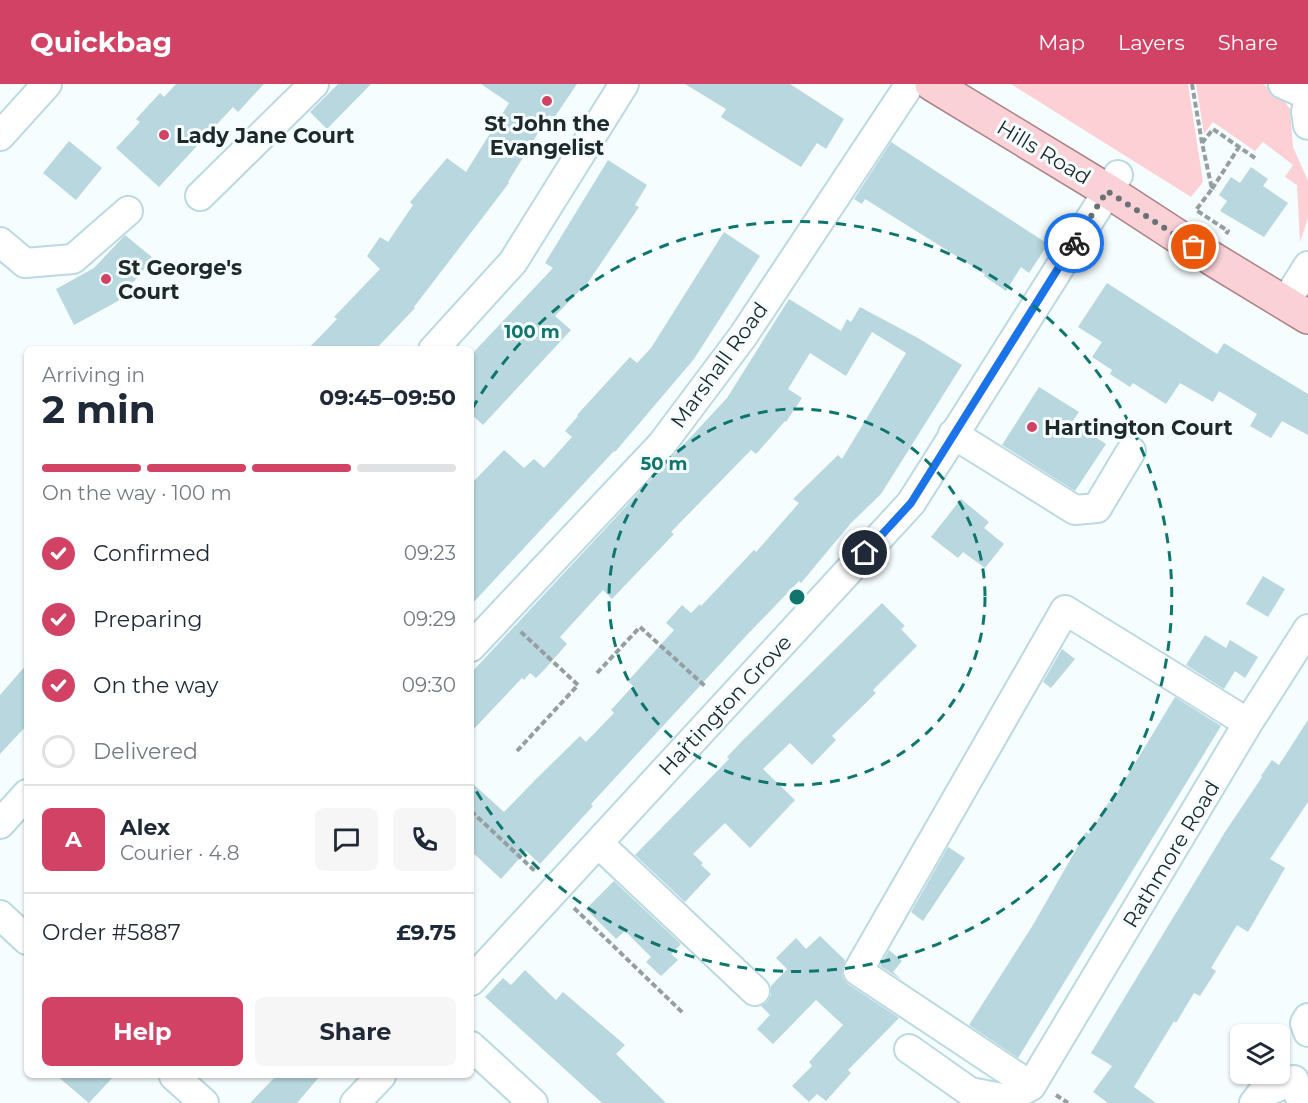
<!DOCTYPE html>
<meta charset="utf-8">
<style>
:root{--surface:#fff;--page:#f6f6f7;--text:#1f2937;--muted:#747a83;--line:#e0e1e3;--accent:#d24264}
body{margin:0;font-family:Montserrat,sans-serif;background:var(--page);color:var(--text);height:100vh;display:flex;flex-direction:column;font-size:22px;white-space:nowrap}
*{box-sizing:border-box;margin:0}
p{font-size:20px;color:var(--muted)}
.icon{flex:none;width:33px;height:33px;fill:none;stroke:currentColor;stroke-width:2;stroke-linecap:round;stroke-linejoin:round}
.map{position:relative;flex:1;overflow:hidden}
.side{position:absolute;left:24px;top:262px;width:450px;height:732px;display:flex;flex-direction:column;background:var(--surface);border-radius:9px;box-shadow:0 2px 4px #0004}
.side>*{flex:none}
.tools{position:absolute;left:1230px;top:940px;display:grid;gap:12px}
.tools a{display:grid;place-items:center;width:60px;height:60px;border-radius:9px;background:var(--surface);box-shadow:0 2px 4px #0004;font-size:30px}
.pin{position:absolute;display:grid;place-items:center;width:51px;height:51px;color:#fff;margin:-26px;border:3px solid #fff;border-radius:50%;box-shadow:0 2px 6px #0007}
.courier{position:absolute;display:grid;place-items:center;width:60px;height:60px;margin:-30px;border:4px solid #1a73e8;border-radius:50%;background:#fff;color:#222;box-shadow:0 2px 8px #0007}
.overview em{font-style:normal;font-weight:700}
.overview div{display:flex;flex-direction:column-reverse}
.overview{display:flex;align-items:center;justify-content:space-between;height:102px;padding:0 18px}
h1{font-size:39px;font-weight:700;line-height:45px}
.bar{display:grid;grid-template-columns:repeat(4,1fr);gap:9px 6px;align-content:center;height:72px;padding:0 18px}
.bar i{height:8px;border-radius:4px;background:var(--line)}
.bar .selected{background:var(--accent)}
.bar p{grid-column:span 4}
.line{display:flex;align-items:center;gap:15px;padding:0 18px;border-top:2px solid var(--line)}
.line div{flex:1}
.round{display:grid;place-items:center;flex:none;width:63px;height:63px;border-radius:9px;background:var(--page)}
ol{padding:0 18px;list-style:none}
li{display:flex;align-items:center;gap:18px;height:66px}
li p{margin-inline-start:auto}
li .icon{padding:6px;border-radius:50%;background:var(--accent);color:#fff;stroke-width:4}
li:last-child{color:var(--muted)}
li i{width:33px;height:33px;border:3px solid var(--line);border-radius:50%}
.action{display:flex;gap:12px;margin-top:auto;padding:12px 18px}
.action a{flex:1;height:69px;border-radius:9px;background:var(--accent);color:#fff;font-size:24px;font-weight:700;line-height:69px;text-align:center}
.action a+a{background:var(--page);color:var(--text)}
header{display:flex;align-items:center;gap:36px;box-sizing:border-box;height:84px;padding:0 30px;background:var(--accent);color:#fff}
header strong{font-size:28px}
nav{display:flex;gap:33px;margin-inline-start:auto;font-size:21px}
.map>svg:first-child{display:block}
.green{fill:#fdd0d5}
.building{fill:#b8d7de}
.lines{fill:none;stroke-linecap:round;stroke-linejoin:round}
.minor-casing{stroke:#bad9e0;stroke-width:32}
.major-casing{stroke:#ab8389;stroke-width:36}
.path{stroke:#959ea0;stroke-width:4;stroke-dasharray:6 3;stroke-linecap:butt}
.minor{stroke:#fff;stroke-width:28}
.major{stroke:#fad1d6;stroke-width:33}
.done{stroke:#697375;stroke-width:6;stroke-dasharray:0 10.8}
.route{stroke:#1a73e8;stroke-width:8}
.ring{fill:none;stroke:#0f766e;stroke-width:3;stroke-dasharray:10 8}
.poi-dot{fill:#d24264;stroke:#f6fdfe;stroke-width:2}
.labels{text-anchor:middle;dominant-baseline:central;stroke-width:6;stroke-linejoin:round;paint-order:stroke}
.poi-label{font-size:21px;font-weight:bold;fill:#1d292b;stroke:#f6fdfe;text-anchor:start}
.street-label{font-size:21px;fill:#1d292b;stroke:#f6fdfe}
.centre{fill:#0f766e;stroke:#f6fdfe;stroke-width:3}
.ring-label{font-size:18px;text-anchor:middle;font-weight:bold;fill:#0f766e;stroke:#f6fdfe;stroke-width:6;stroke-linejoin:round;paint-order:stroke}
</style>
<header>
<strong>Quickbag</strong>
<nav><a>Map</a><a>Layers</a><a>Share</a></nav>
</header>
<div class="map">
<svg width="1308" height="1019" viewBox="0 0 1308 1019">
<rect width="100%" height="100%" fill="#f6fdfe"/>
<path class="green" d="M1011 0H1188L1203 98 1191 113Z
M1196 0H1263L1282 14 1290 25 1293 63 1308 97V134L1300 158 1297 101 1285 93 1293 81 1263 58 1255 67 1213 38 1204 50Z"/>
<path class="building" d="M176 0H264L238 28 233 23 159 103 116 64 140 38 136 35 160 9 164 13Z
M338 0H371L327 45 310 28Z
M481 0H577L554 34 549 31 508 98 509 99 414 223 415 224 375 266H307L337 235 334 233 380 185 367 172 380 153 388 158 413 121 410 118 447 74 466 88 509 19Z
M685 0H790L844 35 826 65 817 59 801 83 721 33 726 25Z
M69 57 102 84 76 116 43 89Z
M891 58 1048 160 1029 189 1021 183 1006 207 984 192 985 190 865 115 862 120 854 115Z
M608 76 647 101 635 121 639 123 589 197 555 232 571 246 483 341 471 330V271L553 184 545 179Z
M1251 83 1268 95 1263 102 1288 119 1264 153 1220 127 1227 117 1219 111 1231 93 1240 99Z
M724 148 760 172 694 275 615 368 614 367 471 521V400L504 366 524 384 534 375 544 384 572 353 565 347 578 332 577 331 630 273 637 279 651 264Z
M125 151 153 174 118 217 74 241 56 205 94 184Z
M1107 199 1217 270 1224 259 1308 310V351L1282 337 1271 354 1250 342 1257 330 1219 307 1213 318 1180 299 1166 320 1133 299 1130 303 1110 290 1112 286 1092 273 1102 258 1078 243Z
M789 215 841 247 847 235 851 238 860 223 918 254 962 281 881 410 851 439 801 499 799 497 746 552 591 720 593 722 540 780 526 767 501 795 471 767V698L504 728 536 695 580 652 586 658 614 629 611 626 633 602 628 597 674 546 666 539 682 521 691 529 700 520 701 522 754 466 756 468 799 419 793 415 838 371 842 375 906 269 872 248 846 292 810 269 788 305 802 314 786 338 785 337 756 370 751 366 671 448 674 450 612 515 603 506 560 553 567 560 545 585 536 594 530 589 524 596 522 594 471 648V589L727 314Z
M1039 303 1079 328 1072 338 1106 360 1075 407 1002 361Z
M961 415 989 438 984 444 1004 460 985 484 963 468 958 474 931 453Z
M1263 492 1285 505 1268 533 1246 520Z
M882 519 905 542 901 545 917 562 873 606 876 609 832 652 836 656 812 681 790 659 763 685 795 716 750 764 725 739 693 770 703 779 701 781 711 790 685 818 635 771 729 675 727 673 744 655Z
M1205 551 1226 564 1230 556 1258 573 1245 594 1235 587 1224 605 1186 581Z
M1062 565 1075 575 1051 604 1043 598Z
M27 580V641L0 670V611Z
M1175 613 1221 642 1018 974 969 941 1033 841 1086 748 1089 750 1109 718 1111 719Z
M1308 636V718L1270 775 1285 784 1248 848 1237 841 1211 884 1216 887 1200 912 1194 909 1176 939 1174 937 1134 1003 1156 1019H1108L1093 1008 1112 982 1091 969 1225 748 1262 693 1261 692 1272 676 1279 681Z
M948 763 965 774 923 837 911 828Z
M614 797 681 860 671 870 678 876 661 892 646 878 651 873 625 847 616 855 586 825Z
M820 852 845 876 842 887 843 894 848 900 899 934 848 986 851 989 826 1017 817 1010 809 1018 792 1002 812 982 809 978 843 941 816 916 773 960 757 945 770 931 761 922 767 918 771 911V902L787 885 776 874 796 854 806 865Z
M889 866 902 877 893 888 902 896 880 882Z
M525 886 556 916 563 908 625 961 616 970 666 1019H602L485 913 503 894 511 901Z
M57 992H114L89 1019Z
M276 992H320L297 1019H250Z"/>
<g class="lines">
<defs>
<path id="minor" d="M1283 0 1308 11
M1308 19 1306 28 1308 41
M0 52 47 0
M200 112 314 0
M0 158 25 179 73 175 128 127
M1285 219 1308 182
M433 266 513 178 624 0
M953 350 1075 426 1097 424 1131 367
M471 563 662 360 743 252 910 0
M0 740 27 710
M598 759 755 907
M0 831 27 856
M471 897 911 419 1118 91
M1308 934 1305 939 1308 948
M471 962 533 1019
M909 965 970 1008 1007 1015 1031 1002 1248 639 1308 545
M174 992 204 1019
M1031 1002 858 887 1065 526 1248 639
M355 1019 381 992
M1254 1019 1261 1010 1294 996 1302 1019"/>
<path id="major" d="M932 0 1108 107 1211 174 1308 233"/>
</defs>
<use href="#minor" class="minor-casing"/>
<use href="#major" class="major-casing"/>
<path class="path" d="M1192 0 1202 59 1212 105 1196 126 1228 147 1226 150
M1202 59 1213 45 1255 74
M1212 105 1239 63
M597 589 640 543 706 603
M517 667 578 601 520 547
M471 727 536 788
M574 824 684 930
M1056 1011 1068 1019"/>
<use href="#minor" class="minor"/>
<use href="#major" class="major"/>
</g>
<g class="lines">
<path class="done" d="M1074 159 1107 107 1194 163"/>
<path class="route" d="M865 469 911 419 1074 159"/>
</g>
<g class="ring">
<circle cx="797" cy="513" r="188"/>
<path d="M472 325A375 375 0 1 1 472 700"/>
</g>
<g class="poi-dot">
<circle cx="547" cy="17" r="6"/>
<circle cx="164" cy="51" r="6"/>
<circle cx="106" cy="195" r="6"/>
<circle cx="1032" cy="343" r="6"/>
</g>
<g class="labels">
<g class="poi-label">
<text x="547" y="39" text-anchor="middle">St John the<tspan x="547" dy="24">Evangelist</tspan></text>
<text x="176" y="51">Lady Jane Court</text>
<text x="118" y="183">St George's<tspan x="118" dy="24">Court</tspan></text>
<text x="1044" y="343">Hartington Court</text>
</g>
<g class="street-label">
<text transform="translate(1044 68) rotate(31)">Hills Road</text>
<text transform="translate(719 281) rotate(-54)">Marshall Road</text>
<text transform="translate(725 621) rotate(-47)">Hartington Grove</text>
<text transform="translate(1171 770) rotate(-59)">Rathmore Road</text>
</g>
</g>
<circle cx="797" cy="513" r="9" class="centre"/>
<g class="ring-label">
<text x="532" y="254">100 m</text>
<text x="664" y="386">50 m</text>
</g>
</svg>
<div class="tools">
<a><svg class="icon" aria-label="layers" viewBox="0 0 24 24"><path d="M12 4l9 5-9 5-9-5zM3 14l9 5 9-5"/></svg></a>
</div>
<div class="pin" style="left:1194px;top:163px;background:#ea580c"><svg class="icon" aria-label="bag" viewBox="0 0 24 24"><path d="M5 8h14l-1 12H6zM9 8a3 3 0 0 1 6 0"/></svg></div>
<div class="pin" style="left:865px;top:469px;background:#1f2937"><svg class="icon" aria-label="home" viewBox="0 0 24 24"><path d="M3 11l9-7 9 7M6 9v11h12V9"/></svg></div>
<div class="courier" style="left:1074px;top:159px"><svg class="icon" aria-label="bike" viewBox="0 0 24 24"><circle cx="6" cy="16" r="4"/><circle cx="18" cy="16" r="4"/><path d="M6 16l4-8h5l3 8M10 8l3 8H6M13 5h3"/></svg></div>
<section class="side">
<div class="overview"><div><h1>2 min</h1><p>Arriving in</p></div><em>09:45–09:50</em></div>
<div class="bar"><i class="selected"></i><i class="selected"></i><i class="selected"></i><i></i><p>On the way · 100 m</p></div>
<ol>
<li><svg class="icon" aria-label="check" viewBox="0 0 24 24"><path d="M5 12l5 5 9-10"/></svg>Confirmed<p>09:23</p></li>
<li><svg class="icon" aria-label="check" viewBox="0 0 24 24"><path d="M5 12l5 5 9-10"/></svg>Preparing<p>09:29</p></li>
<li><svg class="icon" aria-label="check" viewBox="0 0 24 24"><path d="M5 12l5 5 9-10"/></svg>On the way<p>09:30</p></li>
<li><i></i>Delivered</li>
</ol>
<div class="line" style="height:108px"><b class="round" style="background:var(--accent);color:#fff">A</b><div><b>Alex</b><p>Courier · 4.8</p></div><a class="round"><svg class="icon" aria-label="chat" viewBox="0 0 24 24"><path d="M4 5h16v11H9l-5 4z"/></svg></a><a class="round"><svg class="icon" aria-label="phone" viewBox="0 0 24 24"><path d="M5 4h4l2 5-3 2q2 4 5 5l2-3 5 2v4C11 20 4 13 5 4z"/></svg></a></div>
<div class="line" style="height:78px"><div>Order #5887</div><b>£9.75</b></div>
<div class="action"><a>Help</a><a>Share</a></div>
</section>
</div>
